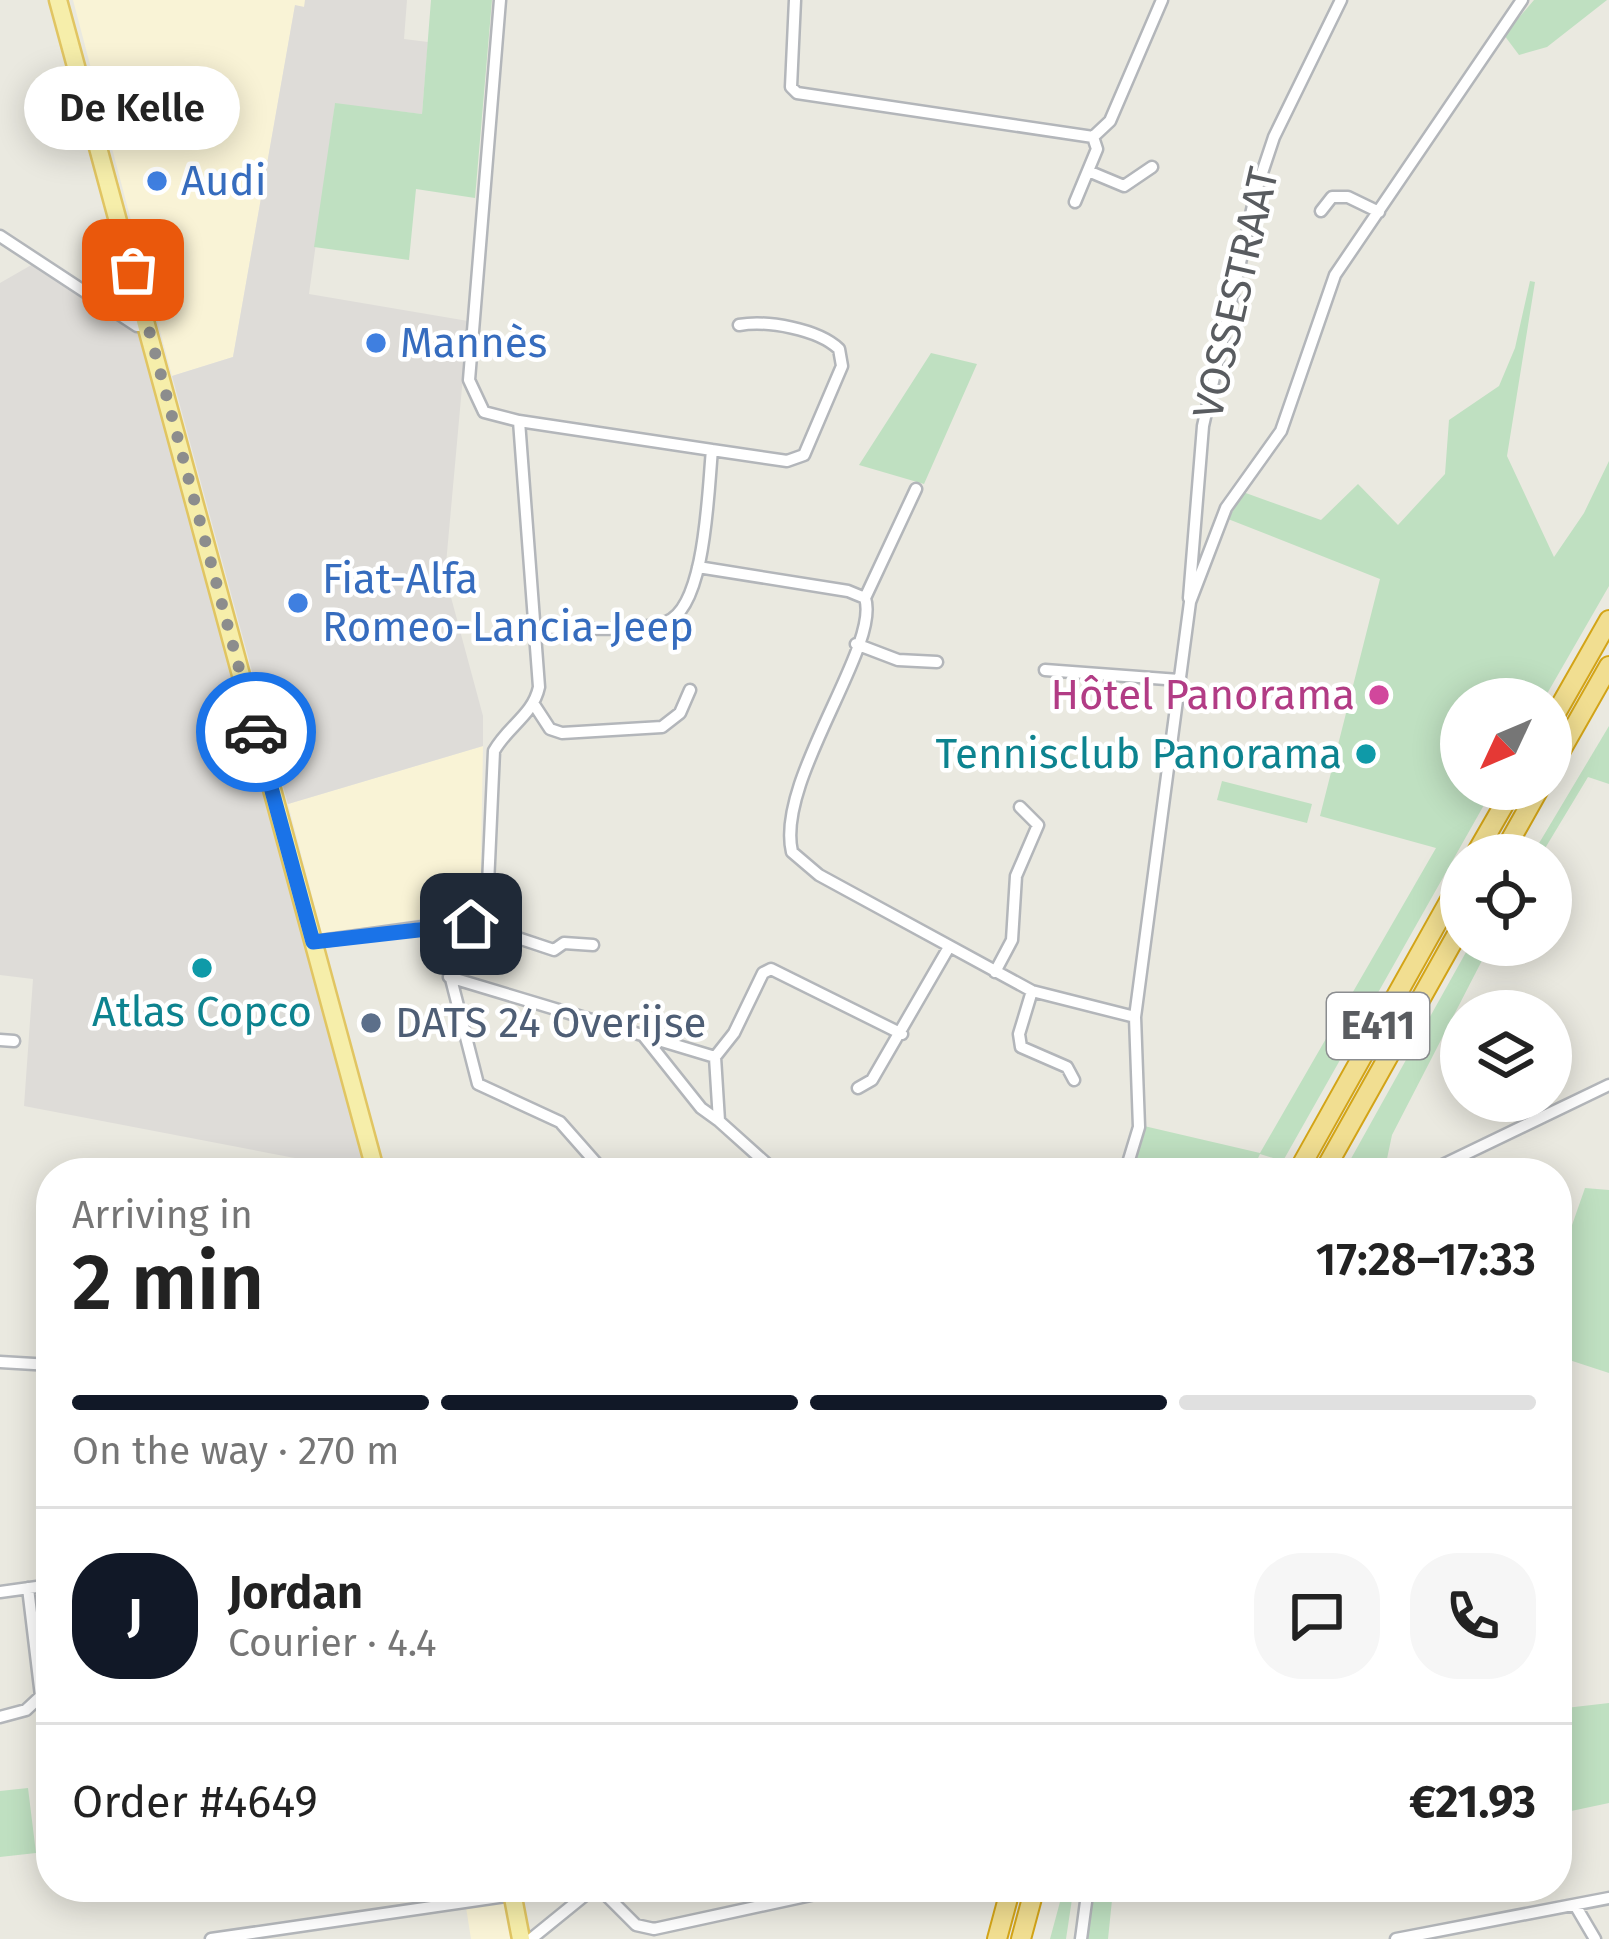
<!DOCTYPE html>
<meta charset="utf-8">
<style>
:root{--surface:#fff;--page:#f6f6f6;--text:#222;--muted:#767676;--line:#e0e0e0;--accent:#111827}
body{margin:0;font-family:"Fira Sans",sans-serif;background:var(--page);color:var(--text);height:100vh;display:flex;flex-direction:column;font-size:45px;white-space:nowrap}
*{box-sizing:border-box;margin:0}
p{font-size:39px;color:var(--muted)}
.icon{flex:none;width:66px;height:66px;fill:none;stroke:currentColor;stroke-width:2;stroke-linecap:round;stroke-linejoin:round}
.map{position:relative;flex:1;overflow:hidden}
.side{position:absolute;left:36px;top:1158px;width:1536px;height:744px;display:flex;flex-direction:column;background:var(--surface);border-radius:48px;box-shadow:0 6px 30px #0003}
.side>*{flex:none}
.needle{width:78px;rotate:226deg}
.controls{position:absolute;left:1440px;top:678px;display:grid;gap:24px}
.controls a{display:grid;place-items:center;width:132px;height:132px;border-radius:50%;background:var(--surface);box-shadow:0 6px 30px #0003;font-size:60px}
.pin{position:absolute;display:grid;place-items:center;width:102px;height:102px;color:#fff;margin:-51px;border-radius:24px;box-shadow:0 6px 18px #0006}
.courier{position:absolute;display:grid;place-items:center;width:120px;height:120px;margin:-60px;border:9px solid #1a73e8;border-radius:50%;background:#fff;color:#222;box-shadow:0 3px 15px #0007}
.bubble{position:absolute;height:84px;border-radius:42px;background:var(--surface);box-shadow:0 6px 30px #0003;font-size:39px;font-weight:600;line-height:84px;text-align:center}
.headline em{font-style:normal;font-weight:600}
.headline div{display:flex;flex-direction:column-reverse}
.headline{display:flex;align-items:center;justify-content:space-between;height:204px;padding:0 36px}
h1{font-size:78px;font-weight:600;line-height:90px}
.bar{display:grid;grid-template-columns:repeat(4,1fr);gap:18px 12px;align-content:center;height:144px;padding:0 36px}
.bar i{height:15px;border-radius:9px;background:var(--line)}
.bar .current{background:var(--accent)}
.bar p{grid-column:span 4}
.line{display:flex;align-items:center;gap:30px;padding:0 36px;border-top:3px solid var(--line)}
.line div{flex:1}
.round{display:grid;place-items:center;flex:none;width:126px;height:126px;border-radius:48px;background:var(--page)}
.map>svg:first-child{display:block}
.commercial{fill:#f9f3d6}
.industrial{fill:#dedcd8}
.green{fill:#bfe0c1}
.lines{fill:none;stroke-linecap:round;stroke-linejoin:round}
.minor-casing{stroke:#b3b6ba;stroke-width:15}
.primary-casing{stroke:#e1c562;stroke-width:21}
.motorway-casing{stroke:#d3a417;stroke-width:22}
.minor{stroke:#fff;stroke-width:10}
.primary{stroke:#f6eeaa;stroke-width:16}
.motorway{stroke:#f1de91;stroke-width:18}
.done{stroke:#8c8d8d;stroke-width:12;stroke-dasharray:0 21.6}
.route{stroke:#1a73e8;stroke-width:15}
.shop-dot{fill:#3f7fe0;stroke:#fff;stroke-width:4.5}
.hotel-dot{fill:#d1479c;stroke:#fff;stroke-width:4.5}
.culture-dot{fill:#0f9aa8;stroke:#fff;stroke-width:4.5}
.service-dot{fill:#5c6f8a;stroke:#fff;stroke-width:4.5}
.labels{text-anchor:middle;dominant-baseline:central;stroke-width:9;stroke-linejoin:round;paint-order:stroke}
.shield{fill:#fff;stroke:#8b8d90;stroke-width:3}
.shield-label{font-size:39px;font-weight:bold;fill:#595c60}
.shop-label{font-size:42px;fill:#366cbe;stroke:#fff;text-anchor:start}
.street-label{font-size:42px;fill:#595c60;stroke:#fff}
.hotel-label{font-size:42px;fill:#b23c85;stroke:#fff;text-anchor:end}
.culture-label{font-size:42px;fill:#0d838f;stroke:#fff;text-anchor:end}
.service-label{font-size:42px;fill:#4e5e75;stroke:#fff;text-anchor:start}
</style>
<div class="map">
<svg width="1609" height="1939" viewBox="0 0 1609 1939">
<rect width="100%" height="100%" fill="#eae9e0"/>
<path class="commercial" d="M73 0H305V7L295 6 233 357 172 376Z
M483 746 480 910 322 934 288 804Z
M447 1887H503L514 1939H471L465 1901 450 1902Z"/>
<path class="industrial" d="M305 0H407L404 39 428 42 422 114 335 104 309 294 468 321 445 575 483 716V746L288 804 172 376 233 357 295 5 304 7Z
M40 260 136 322 368 1172 24 1106 33 979 0 975V283Z"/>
<path class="green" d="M431 0H492L475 198 416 189 409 260 314 247 335 103 422 114Z
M1534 0H1607L1547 47 1519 55 1504 35Z
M1530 281 1535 282 1507 456 1554 557 1584 513 1609 461V586L1544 699H1461V789H1493L1283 1161 1260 1154 1251 1173H1131L1144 1126 1260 1153 1436 848 1320 816 1380 579 1228 519 1243 492 1321 520 1358 484 1398 525 1445 474 1449 420 1499 386 1515 348Z
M931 353 977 364 924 484 859 465Z
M1609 726V784L1588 777 1541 855H1532Z
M1222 781 1312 804 1307 823 1217 800Z
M1470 945H1490L1392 1135 1384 1173H1343Z
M1585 1188 1609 1190V1373L1557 1356V1268Z
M1609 1703V1803L1557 1814V1709Z
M28 1788 36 1853 0 1857V1791Z
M1064 1887H1181L1112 1900 1108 1939H1086L1091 1902 1072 1899 1066 1939H1050Z"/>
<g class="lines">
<defs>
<path id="minor" d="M795 0 791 87 797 93 1093 137
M1088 171 1124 186 1152 167
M1075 202 1097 149 1093 137 1110 121 1162 0
M1321 211 1332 197H1348L1379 212
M0 236 137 326H149
M519 421 712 450C708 489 706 608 666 622 629 634 576 626 537 628
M712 450 787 461 804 455 842 366 839 349C818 329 767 320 739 325
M916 489 865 598C881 646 775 781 792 852L819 875 1032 991 1135 1017
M698 567 848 591 865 598
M1189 598 1203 426 1257 188 1274 137 1341 0
M856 644 898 660 937 662
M1045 670 1179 680
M535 706 550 729 562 733 662 727 680 713 690 690
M482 919 487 907 494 751C508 726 533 715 539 687L519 421 484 412 469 380 500 0
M482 919 494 930 554 950 564 943 593 945
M438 928 478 1084 560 1122 605 1173
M313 942 482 919
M995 972 1012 940 1016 876 1038 825 1020 807
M449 977 715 1057 719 1121 777 1173
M1032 991 1019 1034 1021 1047 1067 1067 1074 1080
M642 1034 701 1108 719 1121
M0 1040 14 1041
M715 1057 734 1033 763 973 771 969 902 1034
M858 1088 872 1080 949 947
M1125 1173 1139 1127 1135 1017 1190 602 1226 508 1281 431 1335 275 1522 0
M1426 1173 1609 1085
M0 1362 51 1365
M0 1592 51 1585
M0 1717 26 1710 41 1696 28 1588
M598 1887 636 1925 654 1929 848 1887
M1575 1905 1595 1939
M211 1939 513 1895
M531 1939 595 1887
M1081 1939 1088 1887
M1396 1939 1609 1898"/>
<path id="primary" d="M58 0 376 1173
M511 1887 521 1939"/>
<path id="motorway" d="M1551 722 1609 620
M1551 768 1609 666
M1475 855 1513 789
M1502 855 1539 789
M1297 1173 1461 880
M1323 1173 1461 927
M997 1939 1011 1887
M1021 1939 1035 1887"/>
</defs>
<use href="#minor" class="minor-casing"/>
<use href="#primary" class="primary-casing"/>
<use href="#motorway" class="motorway-casing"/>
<use href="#minor" class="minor"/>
<use href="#primary" class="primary"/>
<use href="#motorway" class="motorway"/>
</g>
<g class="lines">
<path class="done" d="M133 270 256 732"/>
<path class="route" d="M256 732 313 942 471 924"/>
</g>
<g class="shop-dot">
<circle cx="157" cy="181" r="12"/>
<circle cx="376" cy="343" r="12"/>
<circle cx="298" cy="603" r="12"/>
</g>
<circle class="hotel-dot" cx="1379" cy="695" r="12"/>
<g class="culture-dot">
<circle cx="1366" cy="754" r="12"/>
<circle cx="202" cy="968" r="12"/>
</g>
<circle class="service-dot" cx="371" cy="1023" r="12"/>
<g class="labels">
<rect class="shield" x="1327" y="993" width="102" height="66" rx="9"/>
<g class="shield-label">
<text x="1378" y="1026">E411</text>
</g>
<g class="shop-label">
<text x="181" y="181">Audi</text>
<text x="400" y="343">Mannès</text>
<text x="322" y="579">Fiat-Alfa<tspan x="322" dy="48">Romeo-Lancia-Jeep</tspan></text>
</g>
<g class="street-label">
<text transform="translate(1236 293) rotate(-77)">VOSSESTRAAT</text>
</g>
<g class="hotel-label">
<text x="1355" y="695">Hôtel Panorama</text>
</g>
<g class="culture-label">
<text x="1342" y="754">Tennisclub Panorama</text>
<text x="202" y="1012" text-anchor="middle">Atlas Copco</text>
</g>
<g class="service-label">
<text x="395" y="1023">DATS 24 Overijse</text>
</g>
</g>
</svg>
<div class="controls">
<a><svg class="needle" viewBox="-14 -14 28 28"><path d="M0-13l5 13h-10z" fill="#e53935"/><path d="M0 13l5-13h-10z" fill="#767676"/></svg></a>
<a><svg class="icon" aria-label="locate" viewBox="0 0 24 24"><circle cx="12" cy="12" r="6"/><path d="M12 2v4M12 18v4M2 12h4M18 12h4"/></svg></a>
<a><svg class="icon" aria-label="layers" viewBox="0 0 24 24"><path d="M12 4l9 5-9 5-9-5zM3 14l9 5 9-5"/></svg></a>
</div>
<div class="pin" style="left:133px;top:270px;background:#ea580c"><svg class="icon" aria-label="bag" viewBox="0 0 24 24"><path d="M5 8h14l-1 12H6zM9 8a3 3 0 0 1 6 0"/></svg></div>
<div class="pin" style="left:471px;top:924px;background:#1f2937"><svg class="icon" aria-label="home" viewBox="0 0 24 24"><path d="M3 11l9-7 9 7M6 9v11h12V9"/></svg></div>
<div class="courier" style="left:256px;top:732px"><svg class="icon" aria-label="car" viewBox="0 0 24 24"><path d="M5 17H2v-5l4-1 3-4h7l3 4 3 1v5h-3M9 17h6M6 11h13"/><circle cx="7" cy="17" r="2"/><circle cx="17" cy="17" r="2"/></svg></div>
<div class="bubble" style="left:24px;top:66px;width:216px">De Kelle</div>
<section class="side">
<div class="headline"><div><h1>2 min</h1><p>Arriving in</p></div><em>17:28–17:33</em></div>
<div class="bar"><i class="current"></i><i class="current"></i><i class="current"></i><i></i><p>On the way · 270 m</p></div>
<div class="line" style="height:216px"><b class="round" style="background:var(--accent);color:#fff">J</b><div><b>Jordan</b><p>Courier · 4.4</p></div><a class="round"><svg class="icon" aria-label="chat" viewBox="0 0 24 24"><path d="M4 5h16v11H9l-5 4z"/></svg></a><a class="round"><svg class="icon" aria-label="phone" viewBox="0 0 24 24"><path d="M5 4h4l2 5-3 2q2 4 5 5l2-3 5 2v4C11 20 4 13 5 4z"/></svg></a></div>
<div class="line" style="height:156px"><div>Order #4649</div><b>€21.93</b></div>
</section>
</div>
